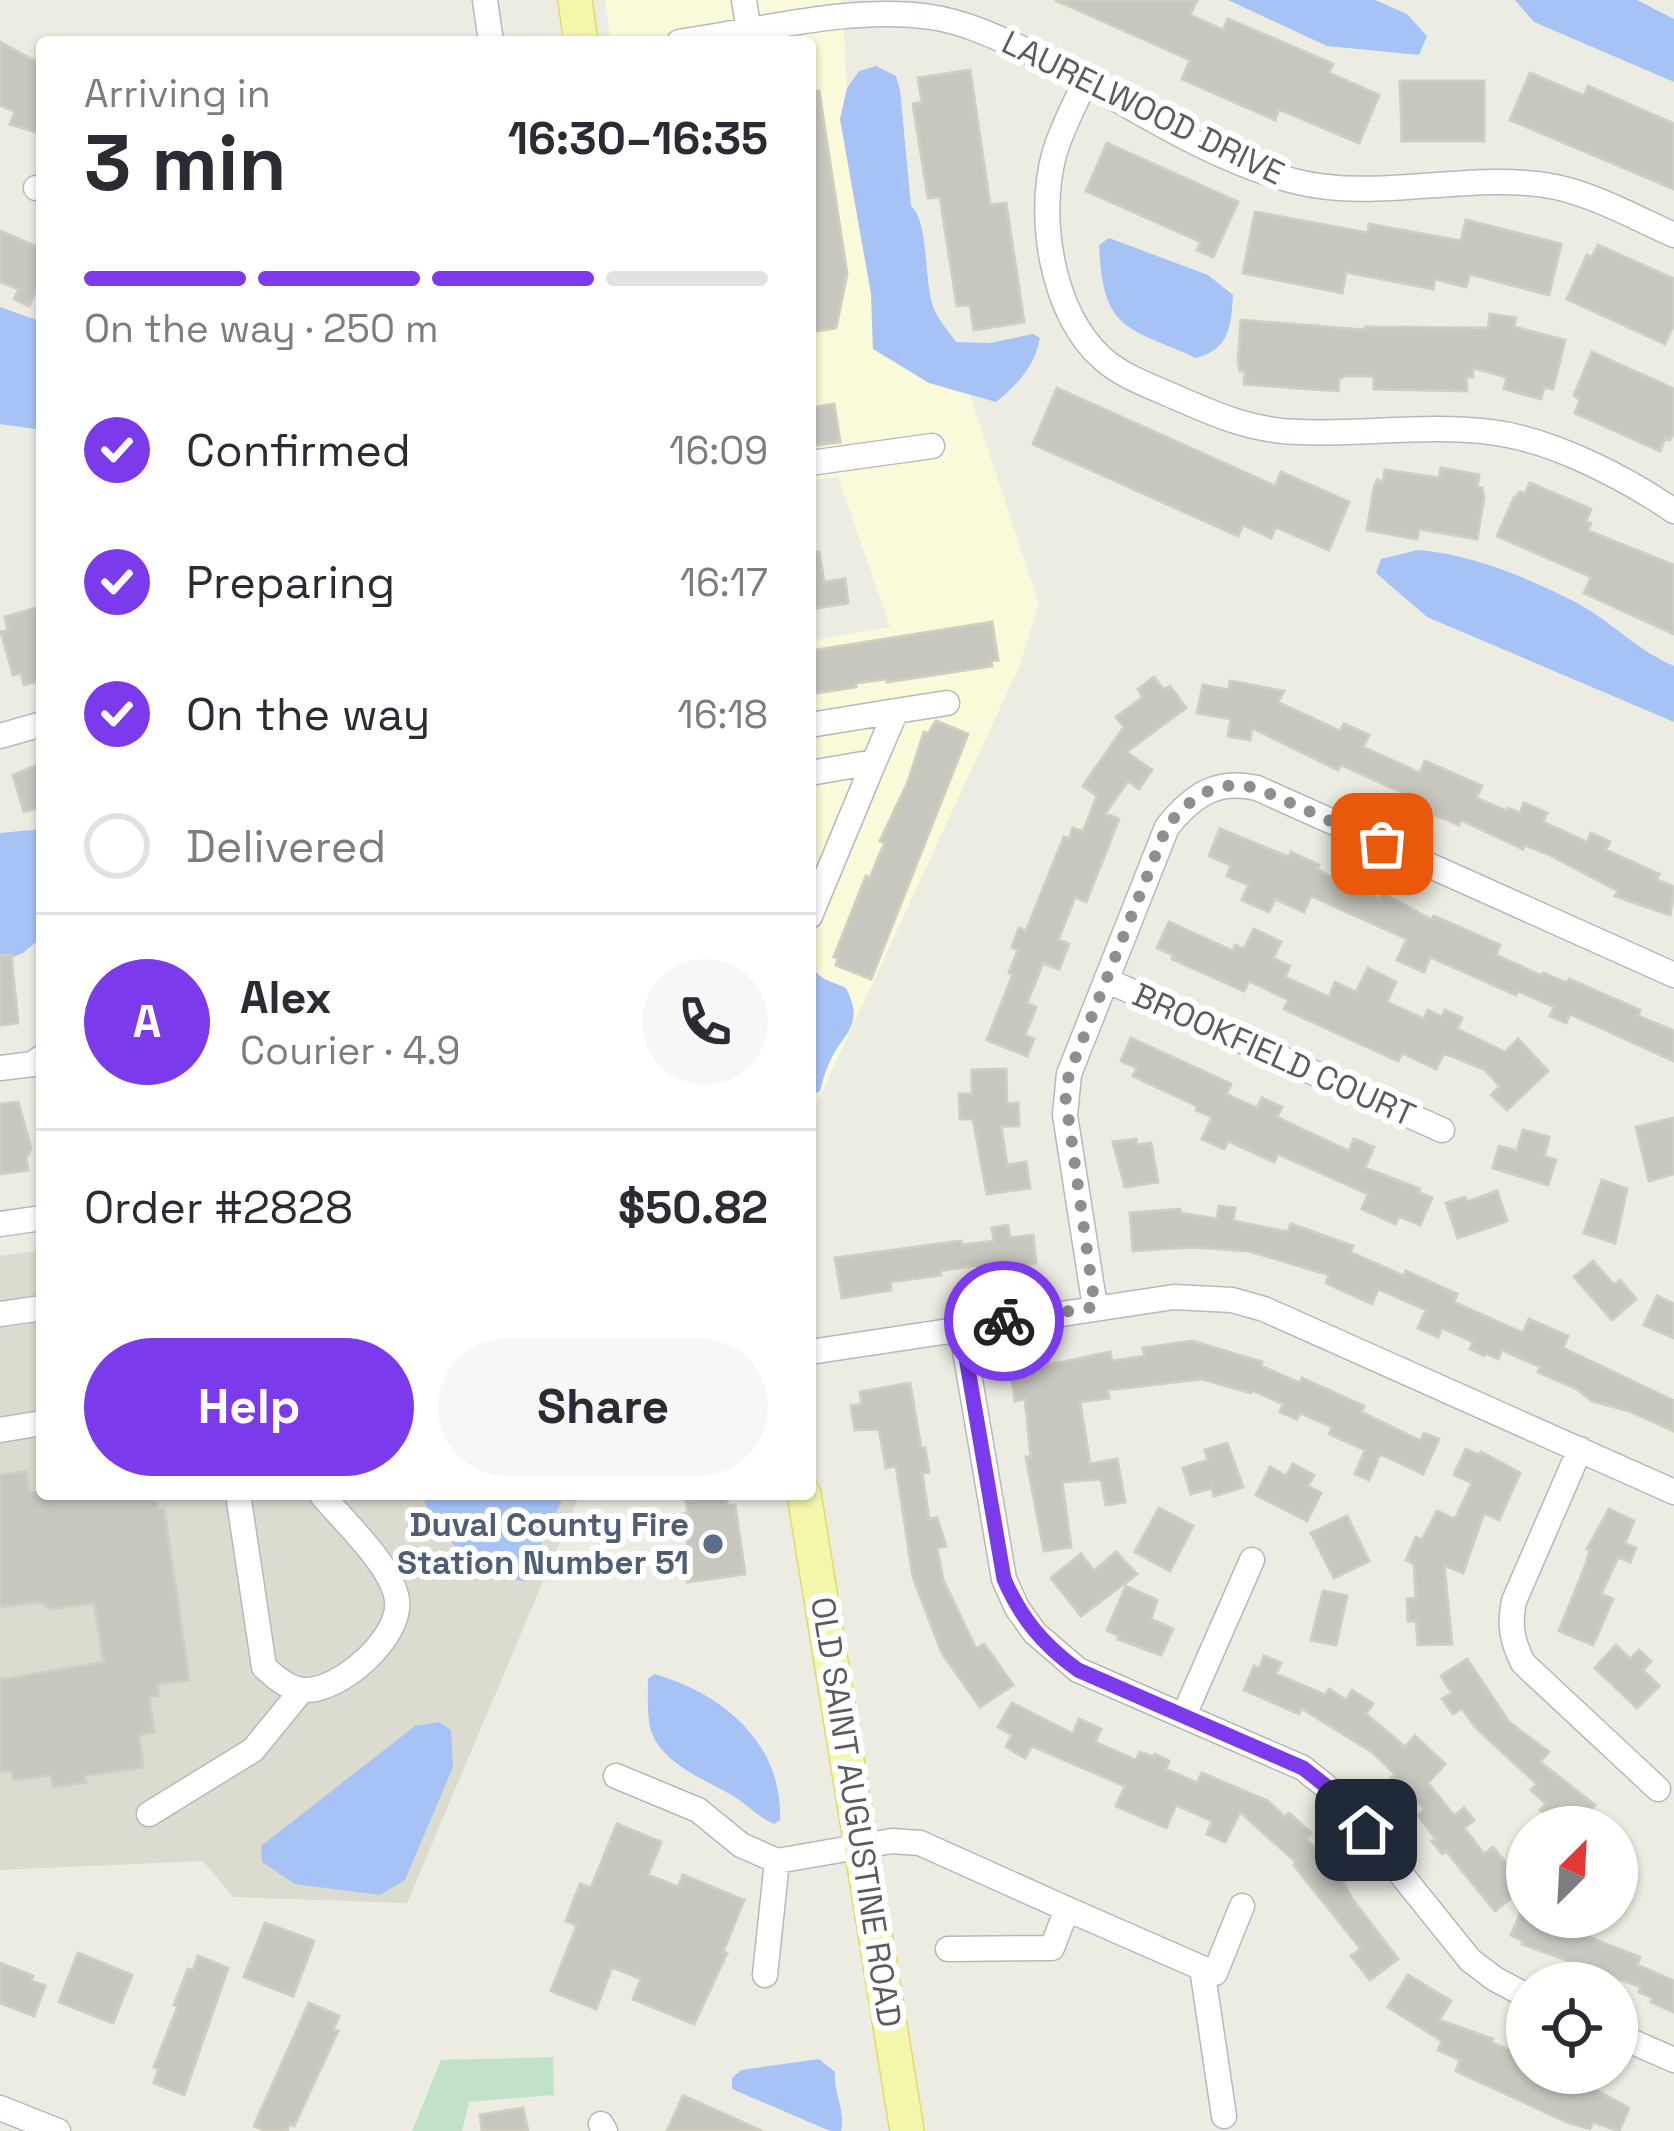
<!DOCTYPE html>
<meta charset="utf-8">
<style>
:root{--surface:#fff;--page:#f7f7f7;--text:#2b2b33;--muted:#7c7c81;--line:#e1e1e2;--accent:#7c3aed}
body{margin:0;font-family:"Space Grotesk",sans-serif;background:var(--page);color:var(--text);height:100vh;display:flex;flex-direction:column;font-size:45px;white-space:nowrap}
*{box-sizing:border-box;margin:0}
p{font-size:39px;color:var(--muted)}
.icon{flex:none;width:66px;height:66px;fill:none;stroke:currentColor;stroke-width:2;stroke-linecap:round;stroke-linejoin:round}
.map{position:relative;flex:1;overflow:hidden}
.drawer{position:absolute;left:36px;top:36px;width:780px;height:1464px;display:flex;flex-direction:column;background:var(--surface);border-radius:12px;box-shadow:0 3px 9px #0004}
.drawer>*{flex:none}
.needle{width:78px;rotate:24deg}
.controls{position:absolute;left:1506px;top:1806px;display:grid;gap:24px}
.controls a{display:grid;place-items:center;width:132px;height:132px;border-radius:50%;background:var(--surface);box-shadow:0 3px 9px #0004;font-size:60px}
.pin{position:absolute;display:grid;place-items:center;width:102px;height:102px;color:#fff;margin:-51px;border-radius:24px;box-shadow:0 6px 18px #0006}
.courier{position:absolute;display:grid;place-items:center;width:120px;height:120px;margin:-60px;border:9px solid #7c3aed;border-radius:50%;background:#fff;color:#222;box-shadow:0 3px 15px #0007}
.summary em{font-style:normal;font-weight:700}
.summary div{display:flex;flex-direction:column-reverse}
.summary{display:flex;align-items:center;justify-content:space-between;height:204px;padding:0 48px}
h1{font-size:78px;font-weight:700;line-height:90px}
.bar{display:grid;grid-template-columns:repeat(4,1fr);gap:18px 12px;align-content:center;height:144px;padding:0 48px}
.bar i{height:15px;border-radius:9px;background:var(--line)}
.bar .selected{background:var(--accent)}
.bar p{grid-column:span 4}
.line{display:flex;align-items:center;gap:30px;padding:0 48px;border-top:3px solid var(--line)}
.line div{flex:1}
.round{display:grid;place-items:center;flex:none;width:126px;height:126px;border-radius:63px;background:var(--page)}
ol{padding:0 48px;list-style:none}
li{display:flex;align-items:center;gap:36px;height:132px}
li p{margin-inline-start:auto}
li .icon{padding:12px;border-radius:50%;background:var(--accent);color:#fff;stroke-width:4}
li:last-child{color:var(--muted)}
li i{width:66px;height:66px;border:6px solid var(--line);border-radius:50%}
.button{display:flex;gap:24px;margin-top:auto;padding:24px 48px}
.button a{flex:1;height:138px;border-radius:72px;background:var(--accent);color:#fff;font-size:48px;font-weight:700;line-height:138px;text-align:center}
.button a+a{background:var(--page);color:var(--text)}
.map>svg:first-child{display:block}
.commercial{fill:#faf9d9}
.education{fill:#dbdbd0}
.green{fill:#c1e1c8}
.water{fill:#a7c3f6}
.building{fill:#c7c6bf;stroke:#d0cec1;stroke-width:3}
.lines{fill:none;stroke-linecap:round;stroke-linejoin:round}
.minor-casing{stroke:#b7b8bd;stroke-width:27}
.major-casing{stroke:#e3db64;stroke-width:36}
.minor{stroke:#fff;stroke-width:24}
.major{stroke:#f3f7ac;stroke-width:33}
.done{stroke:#8d8e8e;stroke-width:12;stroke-dasharray:0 21.6}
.route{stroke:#7c3aed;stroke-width:15}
.service-dot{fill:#5c6f8a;stroke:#fff;stroke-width:4.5}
.labels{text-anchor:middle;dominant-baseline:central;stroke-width:12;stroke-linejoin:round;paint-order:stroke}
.street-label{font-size:33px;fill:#5a5c61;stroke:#fff}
.service-label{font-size:33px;font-weight:bold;fill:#4e5e75;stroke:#fff;text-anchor:end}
</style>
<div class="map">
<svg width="1674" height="2131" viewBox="0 0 1674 2131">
<rect width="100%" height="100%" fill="#ecece2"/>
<path class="commercial" d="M605 0H842L847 88 840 119 871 294 873 349 929 383 970 395 1039 604 1019 667 810 1118V641L890 627 838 477 810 480V42H611Z"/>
<path class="education" d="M42 1250V1494H580L407 1903 233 1897 203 1861 0 1870V1256Z"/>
<path class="green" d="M553 2057 554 2095 469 2102 462 2131H412L441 2060Z"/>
<path class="water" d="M1228 0H1375L1407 14 1427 36 1419 55 1327 46Z
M1515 0H1637L1674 19V82L1534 22Z
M876 66 896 76 900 90 911 206C930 223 923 282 934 309 939 321 949 332 956 342L990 343 1033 334 1040 338C1035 366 1018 384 996 402L929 383 873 349 871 294 840 119 847 88 859 71Z
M1109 238 1208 275 1233 295C1231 326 1230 349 1196 358 1127 326 1103 333 1099 245Z
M0 307 42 322V430L0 424Z
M1418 550C1472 554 1531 579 1579 604 1613 623 1638 651 1674 666V722L1427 617 1376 573 1381 559Z
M42 829V937L23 953 0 962V833Z
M810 960C817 981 830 980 846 988 858 1012 856 1023 840 1044 830 1057 824 1075 820 1091L814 1094 810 1090Z
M422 1494H565L524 1581 475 1575 427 1508Z
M654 1674C722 1693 783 1743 780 1820L774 1824C758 1817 749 1806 735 1797 707 1780 659 1764 650 1727 647 1712 648 1694 648 1679Z
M439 1722 451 1730 453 1767 405 1880 380 1895 295 1884 262 1862 261 1846 415 1726Z
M819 2059 835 2072C833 2092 846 2111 841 2131H830L732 2089V2078L741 2070Z"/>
<path class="building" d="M1055 0H1197L1190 15 1223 30 1228 19 1333 64 1329 73 1379 95 1359 143 1279 109 1275 120 1182 79 1190 60Z
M0 42 42 65V134L10 124 15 112 0 105Z
M970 70 990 205 1006 203 1024 322 974 330 970 305 957 306 940 197 928 198 913 104 922 102 918 78Z
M1530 73 1584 96 1588 86 1674 124V189L1510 120Z
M1400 81H1484V141H1402Z
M819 91 847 274 836 328 810 332V92Z
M1107 143 1238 202 1213 257 1197 250 1201 242 1086 191Z
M1255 212 1368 233 1369 224 1461 241 1466 220 1561 244 1549 295 1470 274 1466 287 1435 279 1433 289 1346 272 1342 293 1243 273Z
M0 231 42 249V277L29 306 14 299 19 289 0 282Z
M1598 245 1674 279V324L1665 344 1567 299 1587 255 1592 257Z
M1490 314 1516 318 1514 327 1565 340 1553 389 1544 387 1541 399 1504 389 1507 377 1473 368V377H1466L1467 391 1374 389V376H1345L1339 379 1338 391 1244 384 1245 371H1240L1238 362 1241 320 1365 330V327L1488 328Z
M1592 352 1674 389V432L1670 440 1665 438 1660 451 1575 413 1580 400 1574 395Z
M1057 388 1275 486 1281 472 1349 502 1329 550 1276 527 1271 538 1243 525 1238 536 1033 444Z
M834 404 840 442 810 446V408Z
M1441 468 1479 475 1477 487 1482 488 1484 497 1477 539 1419 529 1417 539 1367 530 1374 488 1377 480 1383 482 1385 470 1439 478Z
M1530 483 1591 509 1586 521 1591 523 1588 531 1674 565V634L1584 593 1591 577 1497 536 1514 498 1520 492 1525 494Z
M819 552 824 582 845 579 848 603 810 609V553Z
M39 607 42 680 24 685 21 673 13 675 1 632 8 630 5 617Z
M992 622 998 660 991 661 992 666 887 682 886 679 856 683V687L810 694V651Z
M1154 677 1164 690 1170 686 1186 708 1126 752 1152 770 1139 789 1128 781 1105 814 1119 819 1086 902 1075 897 1058 940 1069 944 1059 969 1043 963 1027 1003 1036 1007 1025 1035 1034 1039 1027 1056 987 1040 1013 974 1009 973 1018 950 1012 947 1019 928 1026 931 1064 837 1069 839 1073 828 1083 832 1097 796 1083 786 1124 727 1116 717 1143 697 1138 689Z
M1230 681 1284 691 1278 702 1340 731 1344 724 1369 735 1363 747 1420 773 1425 761 1482 786 1476 798 1506 811 1508 808 1520 813 1524 803 1547 813 1543 822 1587 842 1591 833 1610 842 1606 850 1659 874 1656 879 1674 887 1670 915 1615 896 1618 891 1548 854 1524 845 1523 849 1461 820 1459 825 1398 799 1401 792 1341 765 1338 770 1252 728 1250 740 1228 736 1231 719 1197 713 1203 685 1229 690Z
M936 721 968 734 871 979 836 965 838 958 834 957 866 876 870 878 878 858 885 843 880 841 908 782 924 732 928 734Z
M42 763V807L24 812 13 775Z
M1220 829 1289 857 1291 852 1319 865 1317 869 1339 882 1380 899 1382 893 1432 920 1434 916 1500 945 1496 955 1542 976 1543 973 1567 983 1569 979 1640 1010 1638 1016 1674 1031V1061L1570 1014 1566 1023 1550 1016 1554 1007 1518 991 1516 995 1430 957 1424 972 1397 960 1407 939 1311 896 1304 912 1275 899 1269 912 1242 900 1249 885 1227 876 1231 865 1209 856Z
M1169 922 1233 951 1235 945 1244 949 1254 929 1281 942 1273 958 1290 966 1285 977 1329 997 1335 982 1356 992 1368 968 1396 982 1387 1002 1424 1019 1428 1010 1442 1017 1445 1010 1462 1018 1457 1029 1505 1052 1518 1039 1548 1071 1507 1110 1491 1095 1500 1086 1484 1069 1444 1053 1436 1069 1402 1053 1398 1061 1284 1009 1289 1000 1249 981 1244 991 1172 959 1173 955 1157 948Z
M11 955 18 1023 0 1025V956Z
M1131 1038 1231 1084 1226 1094 1257 1108 1262 1098 1282 1107 1277 1117 1308 1132 1349 1151 1354 1139 1374 1147 1365 1168 1420 1189 1418 1192 1432 1198 1420 1225 1399 1216 1395 1224 1362 1209 1368 1194 1278 1154 1274 1162 1228 1141 1224 1149 1202 1139 1212 1117 1196 1110 1197 1106 1133 1076 1137 1068 1121 1061Z
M1006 1069 1007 1104 1018 1103 1019 1126H1001L1007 1165 1026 1162 1030 1188 987 1194 973 1119H960L959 1094H972V1070Z
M18 1102 31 1148 26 1159 28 1170 0 1174V1104Z
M1674 1118V1174L1649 1181 1636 1127Z
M1523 1130 1549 1137 1544 1156 1556 1160 1548 1185 1493 1168 1499 1146 1517 1151Z
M1136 1139 1137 1145 1151 1143 1158 1182 1125 1187 1113 1142Z
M1602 1180 1627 1189 1615 1243 1584 1233Z
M1497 1191 1507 1221 1458 1238 1446 1203 1465 1197 1467 1202Z
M1219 1206 1235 1208 1233 1221 1288 1232 1291 1224 1353 1246 1350 1252 1404 1276 1406 1271 1457 1294 1454 1302 1523 1333 1529 1319 1568 1336 1563 1348 1674 1401V1431L1629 1411 1592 1401 1577 1389 1538 1372 1540 1367 1502 1350 1498 1359 1485 1353 1484 1356 1470 1349 1473 1342 1442 1328 1438 1337 1418 1328 1426 1310 1378 1289 1372 1304 1326 1283 1329 1275 1249 1251 1193 1247 1133 1251 1130 1213 1180 1209V1213L1217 1219Z
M1008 1225 1010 1238 1033 1235 1036 1263 992 1272V1268L978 1270 977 1265 940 1271 941 1275 890 1282 891 1290 842 1298 835 1258 961 1241 962 1245 994 1241 992 1228Z
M1593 1261 1614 1285 1620 1280 1636 1299 1612 1320 1574 1277Z
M1657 1296 1674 1304V1338L1644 1325Z
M1192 1341 1262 1362 1261 1366 1300 1383 1302 1378 1364 1406 1361 1412 1421 1441 1424 1433 1439 1439 1423 1474 1380 1454 1369 1480 1355 1474 1365 1450 1329 1434 1332 1427 1300 1413 1297 1419 1280 1412 1283 1404 1252 1390 1251 1393 1202 1379 1107 1390 1109 1398 1080 1402 1090 1464 1117 1459 1125 1502 1106 1505 1101 1479 1062 1482 1071 1547 1044 1551 1026 1457H1031L1025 1399 1015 1401 1010 1368 1049 1362V1365L1110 1352 1112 1361 1145 1356 1143 1348Z
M910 1383 921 1448H925L929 1472 922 1473 929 1519 937 1518 946 1546 937 1548 943 1580 976 1649 984 1644 1013 1685 980 1707 942 1653 913 1577 896 1466 886 1468 879 1429 855 1430 851 1406 862 1404 860 1392Z
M1227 1443 1243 1487 1214 1496 1212 1488 1191 1494 1183 1468 1208 1460 1205 1450Z
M1466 1449 1479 1455 1481 1452 1520 1473 1499 1520 1484 1513 1463 1573 1444 1565 1452 1644 1418 1645 1416 1621H1408L1407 1599 1416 1598 1414 1564 1406 1560 1416 1537 1422 1540 1437 1511 1455 1519 1472 1483 1454 1475Z
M1293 1464 1314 1475 1308 1486 1321 1493 1307 1521 1256 1495 1270 1467 1286 1476Z
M26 1471 29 1492 156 1494 158 1509H164L189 1680 158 1684V1696L149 1697 154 1732 139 1735 143 1767 84 1776 86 1782 53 1787 51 1775 14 1780 12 1770 0 1772V1680L104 1662 94 1603 52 1609 40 1602 0 1607V1475Z
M726 1495 728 1506 735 1505 745 1574 688 1582 682 1547H688L682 1514 688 1513 686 1501Z
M1159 1508 1193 1526 1170 1571 1135 1552Z
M1609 1509 1634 1521 1625 1543 1636 1548 1630 1562 1618 1557 1601 1594 1613 1599 1593 1645 1559 1631 1586 1564 1590 1550 1587 1549Z
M1347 1516 1369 1561 1334 1578 1311 1533Z
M1116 1552 1137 1574 1081 1616 1051 1578 1081 1554 1094 1571Z
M1126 1586 1157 1600 1151 1619 1173 1629 1161 1655 1118 1639 1119 1636 1107 1630Z
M1323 1591 1347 1596 1336 1645 1311 1640Z
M1616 1645 1630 1659 1639 1650 1651 1661 1643 1670 1659 1686 1637 1708 1595 1668Z
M1264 1656 1281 1663 1276 1674 1325 1695 1329 1689 1346 1700 1352 1690 1373 1704 1366 1714 1405 1747 1415 1736 1445 1764 1428 1783 1454 1816 1464 1808 1474 1820 1464 1828 1484 1854 1493 1847 1525 1887 1495 1911 1446 1851 1442 1854 1432 1841 1436 1839 1418 1815 1425 1809 1391 1778 1395 1774 1372 1752 1301 1708 1299 1714 1244 1690 1254 1666 1259 1669Z
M1467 1659 1509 1722 1549 1752 1540 1762 1595 1805 1587 1814 1603 1827H1572L1560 1816 1555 1823 1540 1810 1546 1804 1531 1790 1537 1784 1475 1727 1462 1708 1453 1714 1442 1699 1452 1693 1441 1676Z
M1012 1703 1073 1734 1079 1719 1101 1729 1095 1742 1136 1760 1140 1752 1154 1757 1155 1754 1169 1761 1166 1769 1197 1783 1202 1773 1268 1801 1285 1817 1289 1813 1311 1833 1306 1839 1345 1881 1343 1883 1352 1899 1398 1959 1370 1980 1351 1956 1361 1949 1294 1865 1297 1863 1240 1812 1225 1842 1207 1834 1212 1821 1176 1805 1166 1828 1116 1806 1125 1786 1032 1746 1025 1758 1006 1747 1012 1735 998 1727Z
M617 1824 661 1842 648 1875 678 1887 683 1875 744 1900 723 1952 727 1953 694 2024 633 1999 641 1979 612 1967 596 2009 551 1991 577 1925 566 1921 580 1884 591 1888Z
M1522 1910 1527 1917H1560L1557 1925 1640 1957 1637 1965 1674 1981V2012L1651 2002 1653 1998 1639 1992 1641 1987 1522 1944 1523 1941 1511 1935Z
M265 1923 314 1941 293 1996 244 1977Z
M78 1953 132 1975 113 2023 59 2002Z
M198 1956 228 1968 184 2095 154 2083 159 2069 154 2067 178 2006 174 2005 188 1969 193 1970Z
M0 1963 33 1976 31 1981 45 1986 34 2016 0 2003Z
M1408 1975 1451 2001 1439 2020 1493 2039 1491 2042 1527 2058V2073H1548L1577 2086 1579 2081 1629 2108 1619 2131 1593 2122 1590 2129 1567 2122 1456 2071 1460 2060 1438 2050 1442 2041 1388 2007Z
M309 2003 339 2016 333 2030 338 2031 294 2126 290 2124 287 2131H266L254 2126Z
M683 2096 702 2104 762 2131H667Z
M523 2108 528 2131H482L480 2115Z"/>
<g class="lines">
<defs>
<path id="minor" d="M485 0 491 42
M744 0 749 32
M679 42C757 31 853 5 931 17 964 22 994 36 1025 50 1114 92 1197 156 1294 181 1378 203 1471 170 1556 187 1597 196 1636 218 1674 235
M1086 79C1076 103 1061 129 1054 155 1037 218 1052 315 1103 359 1123 377 1151 386 1175 397 1216 415 1253 431 1298 432 1362 435 1426 424 1490 432 1551 439 1624 477 1674 511
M36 188H42
M810 463 932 446
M896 711 947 703
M810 725 896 711 874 762
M0 736 42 724
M810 773 874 762 810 916
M1106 980 1442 1130
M0 1068 33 1064 42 1057
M0 1224 42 1218
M1095 1307 1065 1115 1069 1074 1167 827C1193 795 1216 779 1257 788L1674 975
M0 1314 42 1308
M961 1327 1004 1579 1017 1608 1035 1633 1078 1670 1303 1768 1339 1797 1470 1960 1495 1979 1527 1996
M810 1352 1174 1297 1232 1300 1264 1309 1674 1492
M0 1430 42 1423
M1580 1449 1514 1601C1509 1625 1512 1641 1523 1663L1658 1789
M238 1494 264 1667C275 1677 288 1689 304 1690 340 1692 402 1637 397 1600 392 1565 343 1521 321 1494
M1184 1715 1252 1560
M616 1776 698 1810 741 1845 777 1861 892 1841 920 1843 1067 1909
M149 1814 253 1750 302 1690
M948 1949 1052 1948 1067 1909 1202 1968 1224 2116
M1202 1968 1215 1973 1242 1906
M765 1975 777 1861
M1617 2035 1674 2060
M0 2108 58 2131
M601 2124 605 2131"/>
<path id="major" d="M575 0 581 42
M804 1494 907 2131"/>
</defs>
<use href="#minor" class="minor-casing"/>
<use href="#major" class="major-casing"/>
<use href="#minor" class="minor"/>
<use href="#major" class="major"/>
</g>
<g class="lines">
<path class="done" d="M1004 1321 1095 1307 1065 1094 1069 1074 1167 826C1193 795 1216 779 1257 788L1382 844"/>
<path class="route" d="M1004 1321 961 1328 1004 1579C1021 1618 1043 1645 1078 1670L1303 1768 1340 1797 1366 1830"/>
</g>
<circle class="service-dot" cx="713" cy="1544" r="12"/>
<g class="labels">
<g class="street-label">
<text transform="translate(1143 108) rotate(26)">LAURELWOOD DRIVE</text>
<text transform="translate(1274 1055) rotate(24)">BROOKFIELD COURT</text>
<text transform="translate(856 1812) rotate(81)">OLD SAINT AUGUSTINE ROAD</text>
</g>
<g class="service-label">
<text x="689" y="1525">Duval County Fire<tspan x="689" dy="38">Station Number 51</tspan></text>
</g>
</g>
</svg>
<div class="controls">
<a><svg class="needle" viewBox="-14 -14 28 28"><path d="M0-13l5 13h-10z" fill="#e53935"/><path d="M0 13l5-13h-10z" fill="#7c7c81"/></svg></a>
<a><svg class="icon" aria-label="locate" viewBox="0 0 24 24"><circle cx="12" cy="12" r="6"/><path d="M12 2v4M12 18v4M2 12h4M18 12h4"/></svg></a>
</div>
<div class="pin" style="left:1382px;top:844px;background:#ea580c"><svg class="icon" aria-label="bag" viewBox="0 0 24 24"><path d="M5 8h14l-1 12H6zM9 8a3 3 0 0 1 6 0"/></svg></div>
<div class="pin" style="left:1366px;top:1830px;background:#1f2937"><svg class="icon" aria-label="home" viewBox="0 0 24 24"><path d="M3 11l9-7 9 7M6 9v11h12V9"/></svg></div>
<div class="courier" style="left:1004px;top:1321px"><svg class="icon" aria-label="bike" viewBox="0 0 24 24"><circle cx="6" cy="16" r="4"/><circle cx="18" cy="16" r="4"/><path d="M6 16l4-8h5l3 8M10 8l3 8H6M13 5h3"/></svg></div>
<section class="drawer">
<div class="summary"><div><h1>3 min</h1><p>Arriving in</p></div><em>16:30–16:35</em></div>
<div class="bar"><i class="selected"></i><i class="selected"></i><i class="selected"></i><i></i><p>On the way · 250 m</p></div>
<ol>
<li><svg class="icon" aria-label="check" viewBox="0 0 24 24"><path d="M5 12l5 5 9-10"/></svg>Confirmed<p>16:09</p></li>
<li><svg class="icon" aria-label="check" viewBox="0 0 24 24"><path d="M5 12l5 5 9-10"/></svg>Preparing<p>16:17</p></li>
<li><svg class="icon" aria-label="check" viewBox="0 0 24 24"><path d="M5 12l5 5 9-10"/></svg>On the way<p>16:18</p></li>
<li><i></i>Delivered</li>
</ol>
<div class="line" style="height:216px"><b class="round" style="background:var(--accent);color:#fff">A</b><div><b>Alex</b><p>Courier · 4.9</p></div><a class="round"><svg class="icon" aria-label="phone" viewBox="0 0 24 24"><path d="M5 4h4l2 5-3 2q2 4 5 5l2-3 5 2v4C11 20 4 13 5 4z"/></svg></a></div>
<div class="line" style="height:156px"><div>Order #2828</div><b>$50.82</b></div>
<div class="button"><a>Help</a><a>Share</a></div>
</section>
</div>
